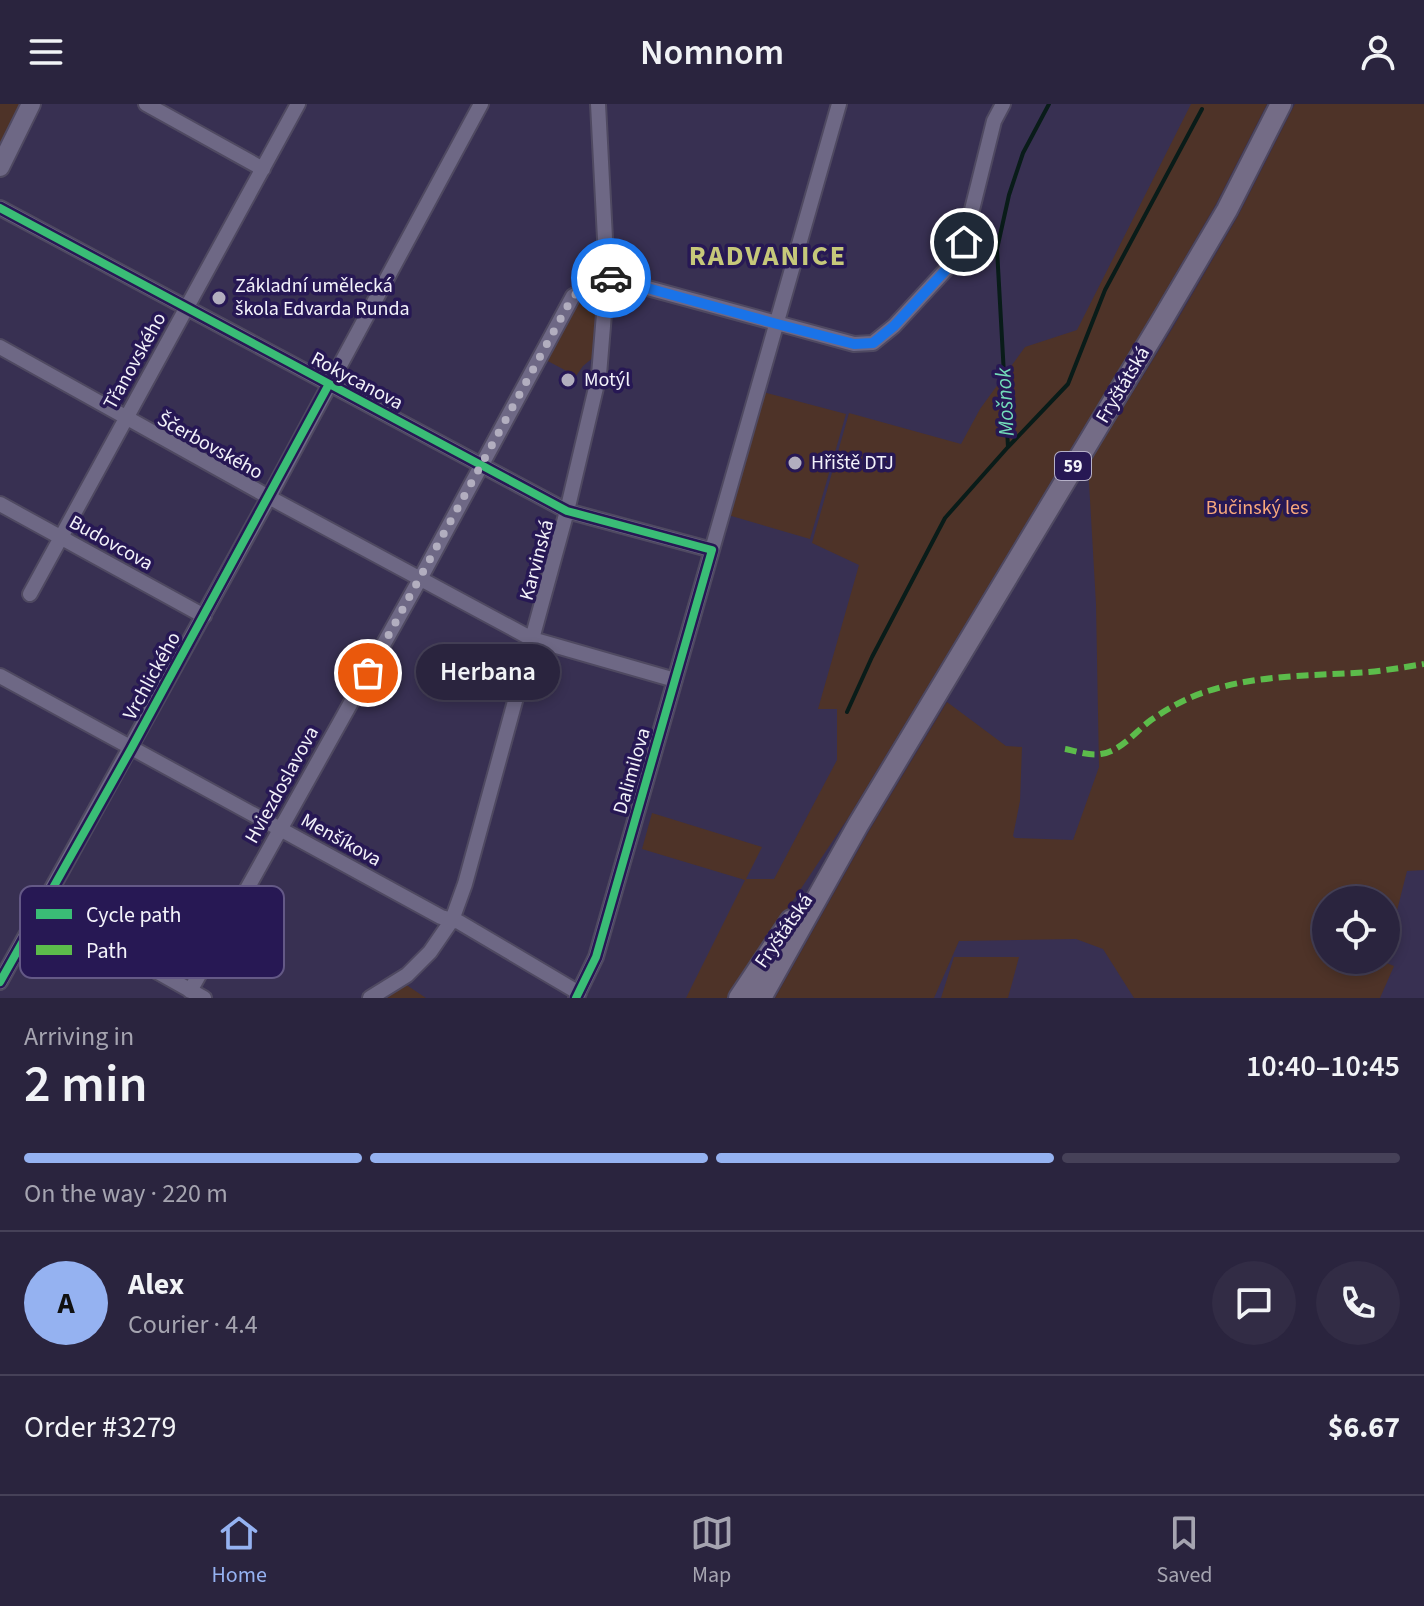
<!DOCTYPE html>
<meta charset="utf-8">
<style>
:root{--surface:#2a243e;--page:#322c45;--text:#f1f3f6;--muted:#a5a4b0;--line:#464158;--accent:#95b2f1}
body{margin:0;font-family:"Source Sans 3",sans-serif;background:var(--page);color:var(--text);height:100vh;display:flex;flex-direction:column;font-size:30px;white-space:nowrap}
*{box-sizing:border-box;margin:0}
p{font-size:26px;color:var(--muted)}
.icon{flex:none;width:44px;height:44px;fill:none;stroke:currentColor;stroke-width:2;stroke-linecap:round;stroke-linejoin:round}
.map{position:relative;height:894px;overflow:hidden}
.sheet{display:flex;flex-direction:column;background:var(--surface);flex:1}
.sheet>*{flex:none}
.tools{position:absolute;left:1312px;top:782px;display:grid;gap:16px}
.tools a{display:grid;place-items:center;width:88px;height:88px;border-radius:50%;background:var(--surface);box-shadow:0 4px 12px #0003,0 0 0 2px var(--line);font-size:40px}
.pin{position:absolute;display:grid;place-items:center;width:68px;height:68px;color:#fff;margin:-34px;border:4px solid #fff;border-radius:50%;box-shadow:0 2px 8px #0007}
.courier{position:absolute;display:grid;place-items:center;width:80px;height:80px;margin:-40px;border:6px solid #1a73e8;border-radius:50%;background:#fff;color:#222;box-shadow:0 2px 10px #0007}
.bubble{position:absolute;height:56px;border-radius:28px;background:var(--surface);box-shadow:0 4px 12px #0003,0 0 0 2px var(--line);font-size:26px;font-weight:600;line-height:56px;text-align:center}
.headline em{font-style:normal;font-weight:600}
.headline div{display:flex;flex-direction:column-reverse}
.headline{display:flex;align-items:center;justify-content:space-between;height:136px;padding:0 24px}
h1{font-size:52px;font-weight:600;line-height:60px}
.bar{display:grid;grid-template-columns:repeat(4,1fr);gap:12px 8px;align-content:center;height:96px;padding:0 24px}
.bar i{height:10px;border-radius:6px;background:var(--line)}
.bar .current{background:var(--accent)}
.bar p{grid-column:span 4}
.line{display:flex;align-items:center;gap:20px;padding:0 24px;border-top:2px solid var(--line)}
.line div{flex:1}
.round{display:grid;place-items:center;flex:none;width:84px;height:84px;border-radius:42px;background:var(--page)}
header{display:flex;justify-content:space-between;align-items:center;height:104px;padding:0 24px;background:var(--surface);font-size:36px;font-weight:600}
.menu{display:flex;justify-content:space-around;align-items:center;height:112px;border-top:2px solid var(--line);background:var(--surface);font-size:22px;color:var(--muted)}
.menu a{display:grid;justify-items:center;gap:4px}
.menu .current{color:var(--accent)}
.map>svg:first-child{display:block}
.green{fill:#4e3328}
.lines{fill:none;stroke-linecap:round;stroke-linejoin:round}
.stream{stroke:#091c19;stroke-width:4}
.street-casing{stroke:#4f4961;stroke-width:18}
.secondary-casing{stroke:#4f4961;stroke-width:22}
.primary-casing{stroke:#4f4961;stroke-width:24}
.street{stroke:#6e6885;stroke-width:14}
.secondary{stroke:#6e6885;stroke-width:18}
.primary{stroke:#746c86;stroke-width:20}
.quiet{stroke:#5cbc4b;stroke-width:6;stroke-dasharray:12 6;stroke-linecap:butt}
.cycleway-casing{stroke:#271854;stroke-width:13}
.cycleway{stroke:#3abd76;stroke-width:8}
.done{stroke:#b2aebf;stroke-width:8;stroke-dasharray:0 14.4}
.route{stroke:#1a73e8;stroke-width:10}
.poi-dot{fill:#b2aebf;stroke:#271854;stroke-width:3}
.labels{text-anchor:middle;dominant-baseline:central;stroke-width:7;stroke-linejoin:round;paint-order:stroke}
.shield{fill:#271854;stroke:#b6b1c8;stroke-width:2}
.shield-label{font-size:18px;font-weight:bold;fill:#f3f2fa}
.poi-label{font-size:20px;fill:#f3f2fa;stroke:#271854;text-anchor:start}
.street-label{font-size:20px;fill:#f3f2fa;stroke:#271854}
.park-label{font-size:20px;fill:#f8a87c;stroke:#271854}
.water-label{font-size:22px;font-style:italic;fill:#74ddba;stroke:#271854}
.district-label{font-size:28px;font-weight:bold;letter-spacing:2px;fill:#c6c87a;stroke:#271854}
.key{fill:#271854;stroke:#645986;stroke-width:2}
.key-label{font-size:22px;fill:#f3f2fa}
</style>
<header><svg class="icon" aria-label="menu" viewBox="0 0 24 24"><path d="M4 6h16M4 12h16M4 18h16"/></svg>Nomnom<svg class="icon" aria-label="person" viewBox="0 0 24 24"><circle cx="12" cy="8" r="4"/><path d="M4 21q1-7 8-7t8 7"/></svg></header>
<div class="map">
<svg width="1424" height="894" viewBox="0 0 1424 894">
<rect width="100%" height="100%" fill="#383052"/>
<path class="green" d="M0 0H20L0 41Z
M1191 0H1267L1216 100 1151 212 932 575 848 714 728 894H686L745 776 642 745 652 709 762 743 746 775H774L837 656V605H818L859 461 812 439 849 309 961 340 980 305 1025 243 1077 226Z
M1295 0H1424V766L1407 767 1386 850V796H1326V856H1384V858L1394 862 1380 894H1134L1103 845 1076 835 959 837 934 894H775L869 727 947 598 1006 642 1022 643 1020 697 1013 732 1015 734 1073 736 1099 663 1096 500 1088 361 1172 225 1238 112Z
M599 185 595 252 583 262 576 272 544 255 574 200 581 194Z
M763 288 846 310 810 435 728 411Z
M954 853H1019L1008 894H941Z
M405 880 426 894H382Z"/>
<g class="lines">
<path class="stream" d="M1008 343 1068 280 1105 186 1202 5
M847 608 872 553 945 414 1008 343 997 145 1009 91 1023 49 1049 0"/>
<defs>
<path id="street" d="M146 0 263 65
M0 104 567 407 712 446
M0 243 276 397 532 535 675 576
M0 400 204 512
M30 490 298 0
M0 572 441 813 459 818 579 889
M42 803 204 894
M0 878 269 393 481 0
M190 887 420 475 573 192 607 173 854 240 873 239 894 222 955 156 964 138 994 17 1003 0
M370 894 407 871 430 848 452 816 465 780 567 407 599 271 607 173 598 0
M576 894 596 853 839 0"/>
<path id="secondary" d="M0 63 31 0"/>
<path id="primary" d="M739 894 791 816
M761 894 858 721 1161 218 1227 106 1281 0"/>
</defs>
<use href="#street" class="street-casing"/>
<use href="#secondary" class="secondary-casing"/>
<use href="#primary" class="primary-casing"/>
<use href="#street" class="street"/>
<use href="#secondary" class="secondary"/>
<use href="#primary" class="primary"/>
<path class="quiet" d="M1065 645C1076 647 1089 652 1101 650 1121 647 1135 628 1151 616 1167 605 1186 594 1205 588 1258 570 1315 572 1369 568 1388 566 1406 563 1424 560"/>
<defs>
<path id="cycleway" d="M0 104 567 407 712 446 596 853 576 894
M0 878 131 645 329 280"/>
</defs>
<use href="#cycleway" class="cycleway-casing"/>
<use href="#cycleway" class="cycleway"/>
</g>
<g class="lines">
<path class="done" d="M368 569 573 192 607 173 611 174"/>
<path class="route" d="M611 174 777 220 854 240 873 239 894 222 955 156 964 138"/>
</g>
<g class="poi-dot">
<circle cx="219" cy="194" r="8"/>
<circle cx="568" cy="276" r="8"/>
<circle cx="795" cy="359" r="8"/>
</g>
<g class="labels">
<rect class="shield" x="1055" y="348" width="36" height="28" rx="6"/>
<g class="shield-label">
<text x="1073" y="362">59</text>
</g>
<g class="poi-label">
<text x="235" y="182">Základní umělecká<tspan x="235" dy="23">škola Edvarda Runda</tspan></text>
<text x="584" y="276">Motýl</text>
<text x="811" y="359">Hřiště DTJ</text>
</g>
<g class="street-label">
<text transform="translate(135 257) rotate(-61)">Třanovského</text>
<text transform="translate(357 277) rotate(28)">Rokycanova</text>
<text transform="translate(1123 281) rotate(-59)">Fryštátská</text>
<text transform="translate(210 342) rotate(29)">Ščerbovského</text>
<text transform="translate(111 439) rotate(29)">Budovcova</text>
<text transform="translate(537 456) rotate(-75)">Karvinská</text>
<text transform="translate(152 572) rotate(-61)">Vrchlického</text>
<text transform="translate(632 667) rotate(-74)">Dalimilova</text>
<text transform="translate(282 681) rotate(-61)">Hviezdoslavova</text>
<text transform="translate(341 736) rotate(29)">Menšíkova</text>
<text transform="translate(784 827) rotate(-55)">Fryštátská</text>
</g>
<g class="park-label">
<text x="1257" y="404">Bučinský les</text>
</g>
<g class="water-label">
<text transform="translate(1005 298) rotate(-93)">Mošnok</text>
</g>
<g class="district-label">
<text x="768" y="152">RADVANICE</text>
</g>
</g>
<rect x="20" y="782" width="264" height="92" rx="12" class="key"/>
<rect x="36" y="805" width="36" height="10" fill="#3abd76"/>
<rect x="36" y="841" width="36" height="10" fill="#5cbc4b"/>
<g class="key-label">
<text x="86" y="818">Cycle path</text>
<text x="86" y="854">Path</text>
</g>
</svg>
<div class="tools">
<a><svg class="icon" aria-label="locate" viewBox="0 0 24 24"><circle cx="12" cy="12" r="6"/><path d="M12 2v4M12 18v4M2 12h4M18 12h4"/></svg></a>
</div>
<div class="pin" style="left:368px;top:569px;background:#ea580c"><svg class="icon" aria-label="bag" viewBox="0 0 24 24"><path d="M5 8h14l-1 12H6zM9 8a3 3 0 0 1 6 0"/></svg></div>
<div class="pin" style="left:964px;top:138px;background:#1f2937"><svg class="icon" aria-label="home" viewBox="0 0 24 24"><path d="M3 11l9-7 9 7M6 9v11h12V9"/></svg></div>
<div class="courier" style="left:611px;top:174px"><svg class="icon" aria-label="car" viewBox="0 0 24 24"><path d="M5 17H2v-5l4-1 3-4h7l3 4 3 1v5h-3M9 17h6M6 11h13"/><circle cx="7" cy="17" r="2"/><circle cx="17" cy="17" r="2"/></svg></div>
<div class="bubble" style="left:416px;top:540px;width:144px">Herbana</div>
</div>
<section class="sheet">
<div class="headline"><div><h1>2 min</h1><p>Arriving in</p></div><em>10:40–10:45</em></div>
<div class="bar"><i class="current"></i><i class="current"></i><i class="current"></i><i></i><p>On the way · 220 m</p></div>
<div class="line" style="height:144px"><b class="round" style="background:var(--accent);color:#111">A</b><div><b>Alex</b><p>Courier · 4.4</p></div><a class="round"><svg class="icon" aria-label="chat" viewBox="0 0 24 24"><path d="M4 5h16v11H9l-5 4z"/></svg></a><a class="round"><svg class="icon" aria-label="phone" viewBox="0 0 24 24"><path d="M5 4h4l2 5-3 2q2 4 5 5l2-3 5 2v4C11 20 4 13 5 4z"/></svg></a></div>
<div class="line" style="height:104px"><div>Order #3279</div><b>$6.67</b></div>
</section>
<nav class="menu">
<a class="current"><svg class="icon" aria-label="home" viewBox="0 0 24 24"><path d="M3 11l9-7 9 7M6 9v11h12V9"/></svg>Home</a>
<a><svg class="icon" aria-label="map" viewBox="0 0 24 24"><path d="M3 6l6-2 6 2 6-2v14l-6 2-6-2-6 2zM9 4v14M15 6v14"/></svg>Map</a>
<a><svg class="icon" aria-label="saved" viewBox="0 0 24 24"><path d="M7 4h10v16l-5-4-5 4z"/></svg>Saved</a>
</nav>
